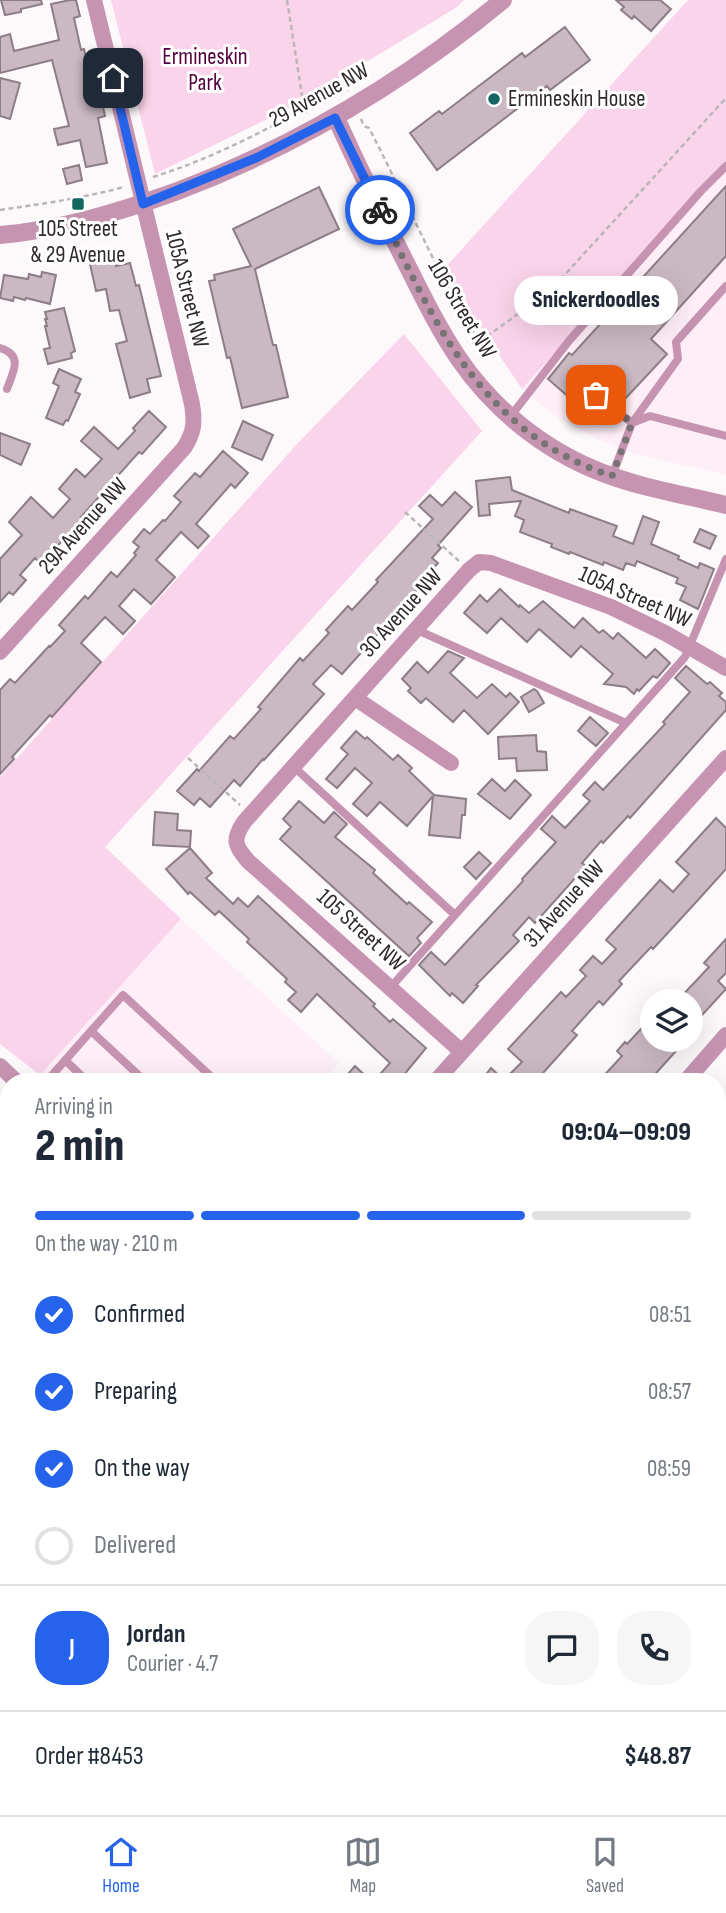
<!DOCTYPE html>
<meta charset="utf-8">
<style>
:root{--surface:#fff;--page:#f6f6f7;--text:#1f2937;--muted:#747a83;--line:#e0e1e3;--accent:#2563eb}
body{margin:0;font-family:"Sofia Sans Condensed",sans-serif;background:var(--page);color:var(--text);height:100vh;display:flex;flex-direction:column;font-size:26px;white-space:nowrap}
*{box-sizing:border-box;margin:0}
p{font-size:23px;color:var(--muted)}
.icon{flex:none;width:38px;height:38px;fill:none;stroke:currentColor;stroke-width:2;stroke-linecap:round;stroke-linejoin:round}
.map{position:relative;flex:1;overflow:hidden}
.side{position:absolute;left:0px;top:1073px;width:726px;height:744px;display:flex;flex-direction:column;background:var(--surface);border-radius:28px 28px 0 0;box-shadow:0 7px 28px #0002}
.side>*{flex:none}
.buttons{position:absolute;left:640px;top:989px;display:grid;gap:14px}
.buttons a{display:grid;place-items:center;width:63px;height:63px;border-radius:50%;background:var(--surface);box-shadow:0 7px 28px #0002;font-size:35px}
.pin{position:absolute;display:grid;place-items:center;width:60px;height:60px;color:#fff;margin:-30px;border-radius:14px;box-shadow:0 4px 10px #0006}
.courier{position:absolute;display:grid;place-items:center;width:70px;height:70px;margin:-35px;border:5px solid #2563eb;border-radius:50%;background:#fff;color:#222;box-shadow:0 2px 9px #0007}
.bubble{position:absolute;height:49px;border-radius:24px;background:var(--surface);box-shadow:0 7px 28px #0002;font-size:23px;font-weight:800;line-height:49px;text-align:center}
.head em{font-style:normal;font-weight:800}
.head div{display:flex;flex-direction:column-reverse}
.head{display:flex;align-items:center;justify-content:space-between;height:119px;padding:0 35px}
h1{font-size:46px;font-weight:800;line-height:52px}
.bar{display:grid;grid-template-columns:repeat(4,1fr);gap:10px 7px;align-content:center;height:84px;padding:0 35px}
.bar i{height:9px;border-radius:5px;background:var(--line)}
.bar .selected{background:var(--accent)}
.bar p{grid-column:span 4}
.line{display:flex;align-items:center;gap:18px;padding:0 35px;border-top:2px solid var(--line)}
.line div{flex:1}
.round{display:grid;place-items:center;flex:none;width:74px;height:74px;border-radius:28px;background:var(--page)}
ol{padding:0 35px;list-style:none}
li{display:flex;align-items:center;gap:21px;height:77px}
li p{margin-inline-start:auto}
li .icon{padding:7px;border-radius:50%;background:var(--accent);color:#fff;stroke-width:4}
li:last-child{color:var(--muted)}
li i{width:38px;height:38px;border:4px solid var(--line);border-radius:50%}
.dock{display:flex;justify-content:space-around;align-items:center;height:98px;border-top:2px solid var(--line);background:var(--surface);font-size:19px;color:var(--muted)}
.dock a{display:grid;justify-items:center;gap:4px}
.dock .selected{color:var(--accent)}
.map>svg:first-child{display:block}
.built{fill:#feeef7}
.green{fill:#fad4ea}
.building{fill:#cab8c2;stroke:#8d7d86;stroke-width:2}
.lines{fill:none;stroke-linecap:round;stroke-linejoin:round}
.path{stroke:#bab6b8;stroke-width:2.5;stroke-dasharray:5 3.5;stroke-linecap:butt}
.service{stroke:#c694b1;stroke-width:8}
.minor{stroke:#c694b1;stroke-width:16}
.tertiary{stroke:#c694b1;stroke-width:18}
.trunk{stroke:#882769;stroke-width:19}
.done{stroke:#777274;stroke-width:7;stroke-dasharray:0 12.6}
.route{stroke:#2563eb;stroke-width:9}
.poi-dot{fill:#146462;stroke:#fff;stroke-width:2.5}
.labels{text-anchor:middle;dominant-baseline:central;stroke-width:6;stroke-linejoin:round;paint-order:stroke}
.park-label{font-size:23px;fill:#53003d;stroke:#fff}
.street-label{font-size:23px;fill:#2f292c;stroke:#fff}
.poi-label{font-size:23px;fill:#2f292c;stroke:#fff;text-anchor:start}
</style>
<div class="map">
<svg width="726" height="1815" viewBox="0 0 726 1815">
<rect width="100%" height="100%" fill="#fdf9fb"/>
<path class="built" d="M726 162V475L636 454 597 439 557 417 522 389Z
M181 919 339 1063 324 1082H47L40 1075Z
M0 1096 9 1104V1267L0 1264Z
M0 1347 9 1350V1454L0 1479Z
M9 1527V1699L0 1691V1537Z
M718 1747 726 1754V1815H145L137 1808H718Z"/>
<path class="green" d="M111 0H464L457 7 292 107 155 174Z
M688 0H726V162L522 389 442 271Z
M404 334 482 431 105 847 181 919 40 1075 0 1044V777L297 444Z
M718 1516 726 1522V1673L718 1666Z"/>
<path class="building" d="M1 0H41L42 4 21 9V12L5 15Z
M70 0H76L80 16 74 18 81 50 84 49 88 66 94 65 105 116 98 118 107 163 86 167 80 140 58 145 54 129 69 126 52 60 0 73V37L10 34 14 51 59 40 51 4Z
M616 0H660L671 9 651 31 634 16 632 19 621 10 624 7Z
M565 27 590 60 550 90 547 86 437 170 410 133 439 111 442 114 522 53 525 57Z
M0 78 20 83 10 119 0 116Z
M79 165 82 180 67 184 63 169Z
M726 186V256L651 339 667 354 623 401 593 373 587 379 583 377 578 379 577 384 579 389 571 399 548 379 569 353 572 355Z
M319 187 339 229 255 269 273 345H276L288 397 242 408 230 357 227 358 209 281 215 280 214 275 251 266 233 229Z
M115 258 116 266 130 263 136 286 139 285 161 376 147 379 150 392 130 398 116 344 127 341 119 310 110 311 106 289 96 291 90 264Z
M42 272 56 275 50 304 26 298 25 300 14 297 13 301 0 298 4 275 28 279 29 274 41 277Z
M64 308 75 351 71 353 72 358 48 364 44 349 50 348 45 326H47L45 319H47L45 312Z
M59 369 81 379 75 392 80 394 68 421 66 420 63 425 46 418 59 386 53 383Z
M149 411 166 427 142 454 139 452 81 517 83 518 41 564 35 558 20 575 26 580 13 595 9 592 0 602V559L22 535 9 522 31 497 53 518 70 499 59 489 76 469 85 477 102 459 81 441 94 427 118 449 135 431 133 428Z
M243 421 273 435 262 460 232 447Z
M0 433 30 444 21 465 0 455Z
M223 451 248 473 235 488 231 484 196 524 209 536 198 548 181 532 156 560 175 577 151 604 134 589 119 606 135 621 123 634 105 617 81 643 101 662 52 717 50 715 12 757 14 759 0 774V690L10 679 15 683 49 646 50 647 65 631 59 625 85 596 88 599 111 572 117 577 136 555 134 553 139 547 133 542 144 529 150 534 163 520 165 521 181 502 174 496 195 473 200 477Z
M510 477 512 490 569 513 570 509 617 526 613 536 633 544 643 516 659 522 651 544 679 556 678 559 698 568 700 563 714 569 698 609 680 600 686 587 676 583 678 578 637 561 635 566 626 563 623 570 604 562 603 565 570 552 569 554 551 547 552 544 520 532 524 520 515 516 521 501 489 504 490 515 479 516 476 481Z
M455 492 472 507 438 545 441 548 432 558 438 563 415 588 417 590 402 607 342 674 331 665 313 684 324 694 264 760 263 759 240 786 234 780 210 807 200 798 194 805 177 791 197 769 199 771 230 736 234 739 261 709 258 707 300 658 303 661 329 633 326 630 348 606 352 610 378 582 376 580 433 519 419 506 430 495 442 506Z
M700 529 716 536 710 549 694 542Z
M500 589 519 607 520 605 529 613 543 601 574 628 583 618 599 633 603 630 613 639 618 633 646 658 655 649 670 663 657 678 653 676 639 691 637 689 634 694 626 687 604 684 613 674 581 646 571 657 539 629 527 642 501 618 487 633 464 613 480 595 487 602Z
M448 651 464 658 450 673 477 698 492 684 506 697 510 693 519 702 488 734 464 710 453 722 426 698 421 703 408 691 411 688 402 679 417 662 428 673Z
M686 666 707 684 710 682 722 693 719 696 726 702V710L630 818 628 816 603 843 601 841 582 863 586 866 535 923 529 917 513 935 519 941 476 985 478 986 463 1003 452 993 450 996 419 965 431 952 445 965 523 881 522 879 556 842 541 829 548 821 552 816 565 828 590 801 583 795 595 782 603 790 665 724 663 722 690 692 675 678Z
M534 689 537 691 544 703 529 712 521 697Z
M590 717 608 733 596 746 578 731Z
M356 731 365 739 367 737 393 760 398 755 412 768 409 771 434 795 466 799 465 815H462L460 838 429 835 433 796 407 826 380 802 367 816 353 804 372 783 355 768 337 788 326 779 348 754 341 748Z
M536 735 537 751 546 752 547 770 517 771 516 758 499 759 498 737Z
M492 779 505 791 515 780 531 795 510 819 478 794Z
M299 801 324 823 334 812 347 824 335 837 375 870 373 873 407 904 409 902 432 922 417 938 421 943 409 956 280 839 291 827 283 819Z
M155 812 178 814 177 830 191 831 190 847 153 845Z
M716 818 726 828V869L698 900 653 949 651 947 619 981 622 984 603 1005 599 1001 572 1031 577 1035 535 1082H480L491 1068 504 1080 522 1062 508 1049 561 992 566 997 586 976 580 970 593 956 602 964 616 949 606 940 660 880 673 892 689 874 676 862Z
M190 848 212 873 206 878 233 904 238 898 248 907 258 896 375 1004 373 1006 390 1022 393 1019 426 1048 398 1082H373L390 1063 317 994 301 1012 288 1000 296 992 285 982 287 979 247 942 249 939 219 911 215 915 190 892 188 894 166 869Z
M479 852 491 863 476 879 464 867Z
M726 939V973L718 981 726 989 691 1027V1001H677L709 967 704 963Z
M653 1016V1040H686L648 1082H598L622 1056 617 1051 625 1042 627 1044Z
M355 1066 372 1082H341Z"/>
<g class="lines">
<path class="path" d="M287 0 304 108 307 114
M361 119 364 126 369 128C406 199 437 274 479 342L550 291 726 98
M153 177C220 156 285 121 345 84L348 91
M0 210C42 204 83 198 124 187
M405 512 459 561
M188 758 240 805"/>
<path class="service" d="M0 348C24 355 13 372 7 389
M583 384 632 423
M510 417 568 342 701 191 726 166
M632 423 650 416 726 436
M612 476 632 423 678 359 676 342 726 286
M417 630 626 723
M294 767 455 915
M390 988 685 657 726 559
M91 1031 123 995 217 1082
M65 1060 88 1082
M46 1082 91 1031 146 1082
M0 1560 9 1551
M0 1574 9 1582
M0 1632 5 1637 9 1632
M152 1815 158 1808
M321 1815 328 1808
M603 1815 608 1808"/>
<path class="minor" d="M0 652 184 448C194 433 195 422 192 404L94 0
M355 698 451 763
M462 1052 248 861C235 846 232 840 244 822L469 570 479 562 491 563 611 607 665 633 726 668
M0 1066 17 1082
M435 1082 726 758
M685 1082 726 1035
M718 1313 726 1303
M718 1389 726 1395
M0 1510 9 1497"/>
<path class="tertiary" d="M336 118C358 166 381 214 405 261 422 295 438 328 459 359 494 410 545 451 603 473 642 488 685 495 726 505
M0 235C60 230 119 212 175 192 297 146 403 83 503 0"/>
<path class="trunk" d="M0 1325 9 1328
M718 1709 726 1716
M0 1736 9 1743
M81 1808 89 1815"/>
</g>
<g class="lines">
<path class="done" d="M380 210C435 324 482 433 612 476L632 423 596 395"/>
<path class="route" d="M113 78 143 204 256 158 335 118 380 210"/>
</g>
<g class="poi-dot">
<circle cx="494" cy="99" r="7"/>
<rect x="71" y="197" width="14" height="14" rx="3.5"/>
</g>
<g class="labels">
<g class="park-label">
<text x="205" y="57">Ermineskin<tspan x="205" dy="26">Park</tspan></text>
</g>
<g class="street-label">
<text transform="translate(319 95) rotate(-29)">29 Avenue NW</text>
<text transform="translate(187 289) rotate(76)">105A Street NW</text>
<text transform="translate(462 309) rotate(59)">106 Street NW</text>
<text transform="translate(83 526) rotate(-48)">29A Avenue NW</text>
<text transform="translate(635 597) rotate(24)">105A Street NW</text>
<text transform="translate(401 613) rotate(-48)">30 Avenue NW</text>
<text transform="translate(564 904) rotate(-48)">31 Avenue NW</text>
<text transform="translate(361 930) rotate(42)">105 Street NW</text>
</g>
<g class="poi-label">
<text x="508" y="99">Ermineskin House</text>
<text x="78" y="229" text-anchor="middle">105 Street<tspan x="78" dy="26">&amp; 29 Avenue</tspan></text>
</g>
</g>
</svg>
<div class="buttons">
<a><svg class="icon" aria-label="layers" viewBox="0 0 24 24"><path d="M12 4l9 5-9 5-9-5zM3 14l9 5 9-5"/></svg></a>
</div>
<div class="pin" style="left:596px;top:395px;background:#ea580c"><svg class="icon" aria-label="bag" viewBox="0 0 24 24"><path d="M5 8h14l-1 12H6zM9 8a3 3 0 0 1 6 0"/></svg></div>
<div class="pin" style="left:113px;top:78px;background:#1f2937"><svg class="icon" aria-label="home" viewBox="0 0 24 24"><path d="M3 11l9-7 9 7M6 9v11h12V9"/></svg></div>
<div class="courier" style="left:380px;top:210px"><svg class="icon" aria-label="bike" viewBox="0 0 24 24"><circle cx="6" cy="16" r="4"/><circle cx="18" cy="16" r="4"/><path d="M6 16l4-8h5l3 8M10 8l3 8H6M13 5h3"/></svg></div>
<div class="bubble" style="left:514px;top:276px;width:164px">Snickerdoodles</div>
<section class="side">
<div class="head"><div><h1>2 min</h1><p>Arriving in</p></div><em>09:04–09:09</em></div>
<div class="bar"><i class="selected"></i><i class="selected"></i><i class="selected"></i><i></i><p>On the way · 210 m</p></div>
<ol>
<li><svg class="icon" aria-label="check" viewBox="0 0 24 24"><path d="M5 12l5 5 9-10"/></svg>Confirmed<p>08:51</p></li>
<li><svg class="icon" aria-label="check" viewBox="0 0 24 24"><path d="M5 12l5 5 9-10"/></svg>Preparing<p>08:57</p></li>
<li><svg class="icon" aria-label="check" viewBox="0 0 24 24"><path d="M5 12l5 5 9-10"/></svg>On the way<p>08:59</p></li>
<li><i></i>Delivered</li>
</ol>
<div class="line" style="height:126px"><b class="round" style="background:var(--accent);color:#fff">J</b><div><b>Jordan</b><p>Courier · 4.7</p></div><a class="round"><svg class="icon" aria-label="chat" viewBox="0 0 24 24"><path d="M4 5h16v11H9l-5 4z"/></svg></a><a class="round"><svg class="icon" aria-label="phone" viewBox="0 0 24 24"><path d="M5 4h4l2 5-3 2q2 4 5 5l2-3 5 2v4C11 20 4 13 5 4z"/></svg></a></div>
<div class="line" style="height:91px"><div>Order #8453</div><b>$48.87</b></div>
</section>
</div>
<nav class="dock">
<a class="selected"><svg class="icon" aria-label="home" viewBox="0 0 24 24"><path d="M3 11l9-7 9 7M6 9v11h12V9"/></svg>Home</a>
<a><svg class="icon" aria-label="map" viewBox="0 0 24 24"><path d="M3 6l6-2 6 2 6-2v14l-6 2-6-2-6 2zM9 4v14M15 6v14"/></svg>Map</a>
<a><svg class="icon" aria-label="saved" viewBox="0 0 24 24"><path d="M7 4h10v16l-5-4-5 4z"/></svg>Saved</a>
</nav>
